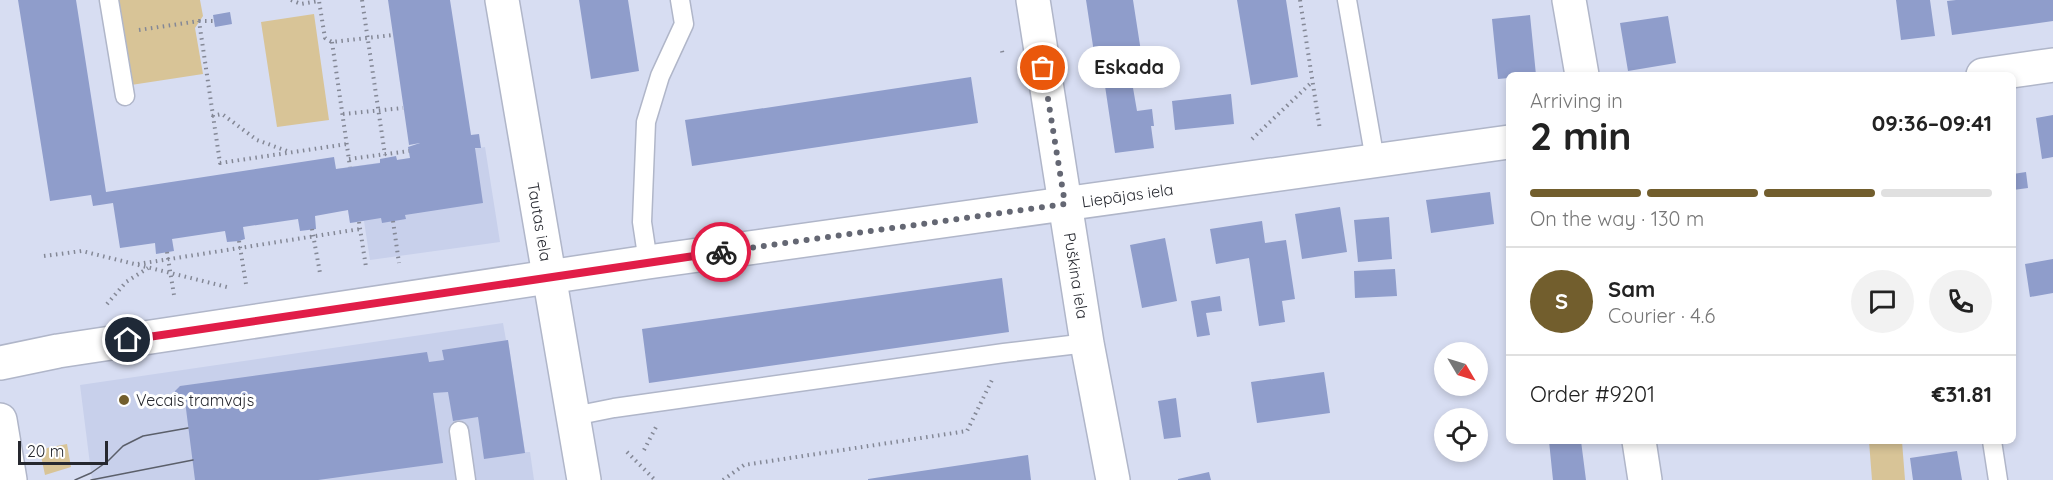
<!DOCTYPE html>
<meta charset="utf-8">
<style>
:root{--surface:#fff;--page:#f2f2f2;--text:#222;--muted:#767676;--line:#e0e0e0;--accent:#725e2d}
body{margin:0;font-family:Quicksand,sans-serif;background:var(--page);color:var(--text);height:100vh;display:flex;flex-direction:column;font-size:22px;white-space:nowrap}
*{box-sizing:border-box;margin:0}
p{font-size:20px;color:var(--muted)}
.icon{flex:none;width:33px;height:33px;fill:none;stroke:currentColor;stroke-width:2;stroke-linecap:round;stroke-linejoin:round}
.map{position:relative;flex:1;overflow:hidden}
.drawer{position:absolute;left:1506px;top:72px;width:510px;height:372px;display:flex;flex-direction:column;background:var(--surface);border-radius:9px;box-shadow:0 3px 9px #0003}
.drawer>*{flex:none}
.needle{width:39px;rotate:128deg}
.fabs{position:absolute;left:1434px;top:342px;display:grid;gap:12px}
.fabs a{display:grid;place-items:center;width:54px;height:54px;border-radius:50%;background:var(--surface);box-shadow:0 3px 9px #0003;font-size:30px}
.scale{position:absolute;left:18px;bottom:15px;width:90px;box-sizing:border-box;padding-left:6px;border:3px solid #26282f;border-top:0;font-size:16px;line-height:21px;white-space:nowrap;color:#26282f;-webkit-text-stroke:4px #fff;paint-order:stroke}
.pin{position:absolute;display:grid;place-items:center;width:51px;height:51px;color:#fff;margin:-26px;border:3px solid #fff;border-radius:50%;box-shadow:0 2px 6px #0007}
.courier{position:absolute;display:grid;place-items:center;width:60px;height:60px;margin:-30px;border:4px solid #e11d48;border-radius:50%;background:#fff;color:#222;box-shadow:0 2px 8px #0007}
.bubble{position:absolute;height:42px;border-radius:21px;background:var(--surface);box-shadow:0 3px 9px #0003;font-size:20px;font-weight:700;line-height:42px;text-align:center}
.summary em{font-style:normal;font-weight:700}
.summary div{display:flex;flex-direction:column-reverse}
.summary{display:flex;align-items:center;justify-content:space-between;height:102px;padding:0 24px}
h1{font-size:39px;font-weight:700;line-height:45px}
.bar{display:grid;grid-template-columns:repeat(4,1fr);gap:9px 6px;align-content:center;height:72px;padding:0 24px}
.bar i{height:8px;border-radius:4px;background:var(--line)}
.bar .on{background:var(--accent)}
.bar p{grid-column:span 4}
.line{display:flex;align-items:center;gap:15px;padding:0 24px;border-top:2px solid var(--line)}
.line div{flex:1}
.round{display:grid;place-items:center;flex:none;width:63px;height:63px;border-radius:32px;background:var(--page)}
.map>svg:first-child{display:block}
.built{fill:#c8d0eb}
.green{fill:#d8c497}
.building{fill:#8f9dcb}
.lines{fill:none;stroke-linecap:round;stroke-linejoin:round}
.lane-casing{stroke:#b0b6c9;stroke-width:21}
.street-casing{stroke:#b0b6c9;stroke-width:36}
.primary-casing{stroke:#b0b6c9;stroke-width:36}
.path{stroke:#848896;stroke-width:4;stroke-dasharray:1.5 4.5;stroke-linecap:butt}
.lane{stroke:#fff;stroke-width:18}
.street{stroke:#fff;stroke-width:33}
.primary{stroke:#fff;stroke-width:33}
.tram{stroke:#5b5f6a;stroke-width:1.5}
.done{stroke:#646773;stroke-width:6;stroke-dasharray:0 10.8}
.route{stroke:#e11d48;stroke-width:8}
.poi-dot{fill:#725e2d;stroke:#fff;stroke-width:2}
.labels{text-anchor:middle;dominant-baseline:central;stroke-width:6;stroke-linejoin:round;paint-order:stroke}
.street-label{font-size:16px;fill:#26282f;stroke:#fff}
.poi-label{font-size:16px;fill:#26282f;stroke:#fff;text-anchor:start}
</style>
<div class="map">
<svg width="2053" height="480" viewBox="0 0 2053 480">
<rect width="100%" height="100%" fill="#d7ddf2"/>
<path class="built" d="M485 147 500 242 370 260 364 221 350 223 348 210 343 211 336 169Z
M503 323 506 340H508L525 452H530L534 480H92L80 385Z"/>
<path class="green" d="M118 0H200L203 16 195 28 203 74 131 85Z
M314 14 329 120 277 127 261 22Z
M1869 441H1902L1905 480H1872Z
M67 444 71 467 45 475 41 456 47 448Z"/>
<path class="building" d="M18 0H76L106 192 334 157 336 169 380 163V159L396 156 397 160 410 158 408 147 420 143 409 145 388 0H450L471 135 479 134 481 148H475L483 203 405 215 406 219 382 223 381 218 350 223 348 210 315 216 316 229 300 231 298 219 243 227 245 239 239 241 227 242 225 231 172 239 174 251 156 254 155 243 120 248 113 203 93 206 91 195 50 201Z
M579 0H628L639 71 591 79Z
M1086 0H1133L1144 71 1098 79Z
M1237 0H1286L1298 77 1251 85Z
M1896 0H1930L1935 36 1901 40Z
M1956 0H2053V21L1952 35 1947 1Z
M230 12 232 24 215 27 213 15Z
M1530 15 1536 75H1509V78L1498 79 1492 19Z
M1668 16 1676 63 1628 71 1620 23Z
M971 77 978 123 692 166 685 120Z
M1132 82 1137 111 1152 109 1154 126H1151L1154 148 1115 153 1105 86Z
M1231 94 1234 124 1175 130 1172 101Z
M2053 115V157L2042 159 2036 118Z
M2026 172 2028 188 2013 190V174Z
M1490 192 1494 224 1431 233 1426 200Z
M1340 207 1347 252 1302 259 1295 214Z
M1389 217 1392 259 1358 262 1354 220Z
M1262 221 1265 243 1286 240 1295 299 1282 301 1285 322 1259 326 1249 258 1216 264 1210 229Z
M1165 238 1177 301 1142 308 1130 245Z
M2053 259V293L2030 297 2025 264Z
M1395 269 1397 296 1355 298 1354 271Z
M1002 278 1009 332 649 383 642 329Z
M1220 296 1222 311 1206 313 1210 335 1197 337 1191 301Z
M508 340 525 453 484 459 478 417 453 421 448 392 433 393 443 463 318 480H195L185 401 177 402 175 391 180 386 427 352 429 362 444 360 442 350Z
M1324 372 1330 413 1257 423 1251 382Z
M1176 398 1181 437 1164 439 1158 401Z
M1549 441H1581L1586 480H1553Z
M1957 451 1962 480H1913L1910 458Z
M1028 455 1031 480H868V479Z
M1209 472 1211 480H1178V479Z"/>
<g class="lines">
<defs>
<path id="lane" d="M109 0 125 96
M1347 0 1375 160
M648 262 642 222 646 122 660 76 684 24 680 0
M574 416 614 408 1004 353 1087 343
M459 431 466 480
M1992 441 1998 480"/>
<g id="street">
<path id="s1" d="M502 0 584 480"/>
<path id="s2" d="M1033 0 1087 343 1113 480"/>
<path d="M1569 0 1582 75"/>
<path d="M1983 75 2053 65"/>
<path id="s3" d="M0 363 58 351 648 262 1509 142"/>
<path d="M1639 441 1645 480"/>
</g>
<path id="primary" d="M0 420 10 480"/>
</defs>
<use href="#lane" class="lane-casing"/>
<use href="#street" class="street-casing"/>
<use href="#primary" class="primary-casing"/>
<path class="path" d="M291 0 301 4 319 1 325 38 332 42 393 35
M362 0 385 155
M1300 0 1320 130
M199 21H214
M139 30 199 21 220 163 347 144
M332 42 350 167
M1002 51 1003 56
M343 114 403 108
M212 116 222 114 257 140 287 151
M1252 139 1312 82
M349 159 409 151
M393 221 399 263
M359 222 366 267
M312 229 320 273
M239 241 246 284
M167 252 174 295
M44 256 82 251 227 287
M138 264 360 229
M107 304 126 282 148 268
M644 450 656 427
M627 452 655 480
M723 480 744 465 967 431 993 378"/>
<use href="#lane" class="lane"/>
<use href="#street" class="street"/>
<use href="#primary" class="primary"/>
<path class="tram" d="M75 480 91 473 108 461 123 446 143 436 188 428
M91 480 193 460"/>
</g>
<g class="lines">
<path class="done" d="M721 252 1065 204 1043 68"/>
<path class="route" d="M128 340 721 252"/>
</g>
<circle class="poi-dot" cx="124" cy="400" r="6"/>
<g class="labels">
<g class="street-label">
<text stroke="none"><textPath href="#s3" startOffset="1140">Liepājas iela</textPath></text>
<text stroke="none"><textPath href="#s1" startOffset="225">Tautas iela</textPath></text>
<text stroke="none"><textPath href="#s2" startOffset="279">Puškina iela</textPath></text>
</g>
<g class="poi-label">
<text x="136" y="400">Vecais tramvajs</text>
</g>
</g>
</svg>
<div class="fabs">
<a><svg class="needle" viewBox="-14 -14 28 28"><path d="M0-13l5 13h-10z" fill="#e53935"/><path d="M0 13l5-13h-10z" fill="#767676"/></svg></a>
<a><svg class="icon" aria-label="locate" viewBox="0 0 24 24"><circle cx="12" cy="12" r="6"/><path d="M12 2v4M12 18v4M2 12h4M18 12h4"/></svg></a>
</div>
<div class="scale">20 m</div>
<div class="pin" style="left:1043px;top:68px;background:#ea580c"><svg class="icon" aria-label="bag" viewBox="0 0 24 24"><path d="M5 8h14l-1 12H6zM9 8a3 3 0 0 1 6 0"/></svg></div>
<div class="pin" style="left:128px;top:340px;background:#1f2937"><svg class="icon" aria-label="home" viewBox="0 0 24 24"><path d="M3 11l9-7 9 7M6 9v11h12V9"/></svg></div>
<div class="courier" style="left:721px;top:252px"><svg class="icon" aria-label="bike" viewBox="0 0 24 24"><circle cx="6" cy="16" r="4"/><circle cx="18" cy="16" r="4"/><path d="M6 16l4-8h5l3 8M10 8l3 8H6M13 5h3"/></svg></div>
<div class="bubble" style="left:1078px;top:46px;width:102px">Eskada</div>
<section class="drawer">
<div class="summary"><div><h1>2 min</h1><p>Arriving in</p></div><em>09:36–09:41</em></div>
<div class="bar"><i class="on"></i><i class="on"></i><i class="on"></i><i></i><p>On the way · 130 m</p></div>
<div class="line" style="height:108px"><b class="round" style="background:var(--accent);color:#fff">S</b><div><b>Sam</b><p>Courier · 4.6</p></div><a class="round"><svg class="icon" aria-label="chat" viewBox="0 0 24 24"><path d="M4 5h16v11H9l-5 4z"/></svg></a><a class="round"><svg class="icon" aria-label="phone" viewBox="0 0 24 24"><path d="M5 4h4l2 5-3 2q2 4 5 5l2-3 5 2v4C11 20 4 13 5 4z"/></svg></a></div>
<div class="line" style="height:78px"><div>Order #9201</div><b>€31.81</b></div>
</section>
</div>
